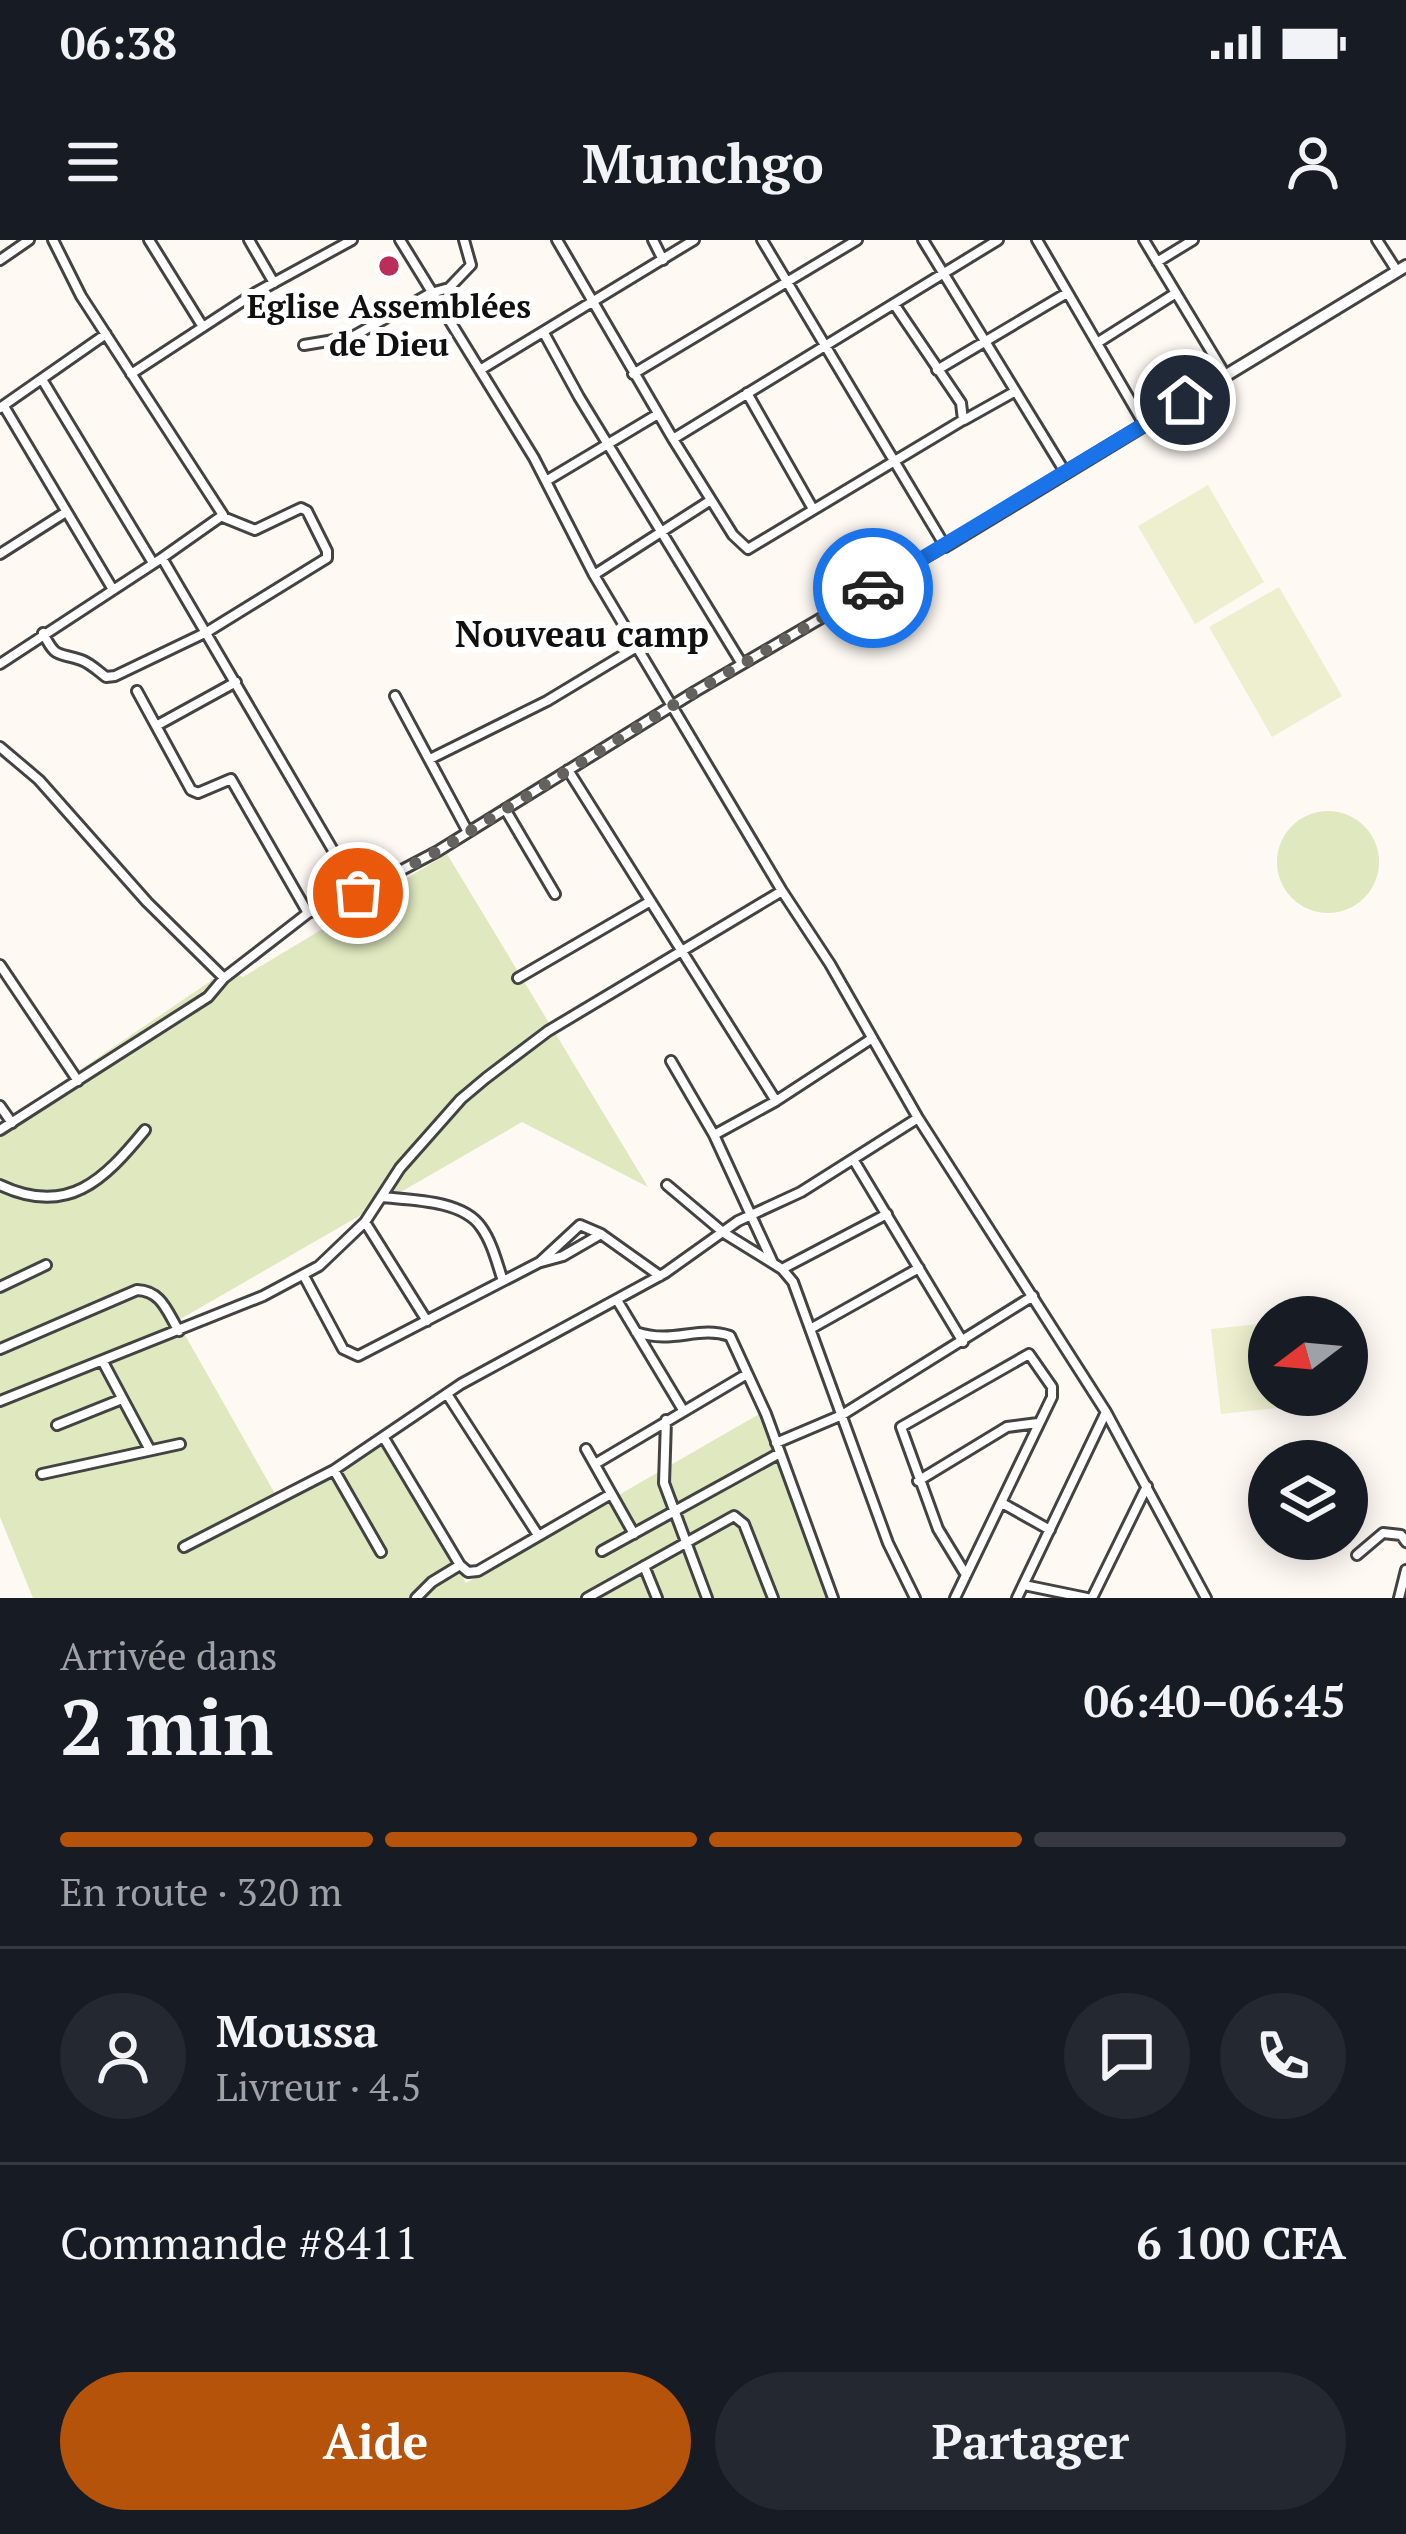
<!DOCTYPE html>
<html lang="fr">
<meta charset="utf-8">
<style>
:root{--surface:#171b24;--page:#242831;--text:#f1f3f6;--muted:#9ea1a6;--line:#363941;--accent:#b45309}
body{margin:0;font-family:"PT Serif",serif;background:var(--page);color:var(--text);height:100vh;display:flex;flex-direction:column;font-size:45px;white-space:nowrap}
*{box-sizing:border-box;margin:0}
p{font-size:39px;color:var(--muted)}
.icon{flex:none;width:66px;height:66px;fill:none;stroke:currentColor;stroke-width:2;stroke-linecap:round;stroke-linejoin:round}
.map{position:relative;height:1358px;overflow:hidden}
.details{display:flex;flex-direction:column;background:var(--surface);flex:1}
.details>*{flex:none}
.needle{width:78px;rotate:254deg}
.controls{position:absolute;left:1248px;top:1056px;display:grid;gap:24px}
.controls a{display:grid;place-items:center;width:120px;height:120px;border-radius:50%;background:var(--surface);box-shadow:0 6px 30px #0003;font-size:60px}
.pin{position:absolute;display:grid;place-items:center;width:102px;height:102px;color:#fff;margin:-51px;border:6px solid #fff;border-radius:50%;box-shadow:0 3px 12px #0007}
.courier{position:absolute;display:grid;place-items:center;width:120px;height:120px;margin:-60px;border:9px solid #1a73e8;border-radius:50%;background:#fff;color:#222;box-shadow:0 3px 15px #0007}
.overview em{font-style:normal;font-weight:800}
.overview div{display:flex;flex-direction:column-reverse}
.overview{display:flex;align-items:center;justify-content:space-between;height:204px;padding:0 60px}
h1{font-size:78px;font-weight:800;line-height:90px}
.bar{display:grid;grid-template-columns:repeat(4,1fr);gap:18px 12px;align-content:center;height:144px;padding:0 60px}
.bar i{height:15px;border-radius:9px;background:var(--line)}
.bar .selected{background:var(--accent)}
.bar p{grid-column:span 4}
.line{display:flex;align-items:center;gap:30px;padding:0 60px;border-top:3px solid var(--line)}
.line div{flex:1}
.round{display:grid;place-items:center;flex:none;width:126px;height:126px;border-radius:63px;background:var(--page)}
.cta{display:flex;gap:24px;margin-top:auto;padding:24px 60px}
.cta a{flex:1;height:138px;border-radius:72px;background:var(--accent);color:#fff;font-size:48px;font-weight:800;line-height:138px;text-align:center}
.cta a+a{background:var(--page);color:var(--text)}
.status{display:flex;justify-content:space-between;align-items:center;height:84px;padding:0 60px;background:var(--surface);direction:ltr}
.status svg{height:33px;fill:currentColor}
header{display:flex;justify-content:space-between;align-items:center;height:156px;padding:0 60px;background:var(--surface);font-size:54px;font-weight:800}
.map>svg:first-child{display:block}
.green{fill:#dfe8be}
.pitch{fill:#edefcf}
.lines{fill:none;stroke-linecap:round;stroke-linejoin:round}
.minor-casing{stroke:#434343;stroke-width:14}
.tertiary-casing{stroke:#434343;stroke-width:16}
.minor{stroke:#fff;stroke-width:8}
.tertiary{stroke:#fff;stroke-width:10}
.done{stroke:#63625f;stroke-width:12;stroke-dasharray:0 21.6}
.route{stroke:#1a73e8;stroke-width:15}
.poi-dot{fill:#b92e5b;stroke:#fff;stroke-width:4.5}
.labels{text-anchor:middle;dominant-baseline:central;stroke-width:12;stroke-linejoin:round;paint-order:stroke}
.poi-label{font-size:33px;font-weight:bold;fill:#101010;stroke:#fff}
.neighbourhood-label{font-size:36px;font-weight:bold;fill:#101010;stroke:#fff}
</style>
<div class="status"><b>06:38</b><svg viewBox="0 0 49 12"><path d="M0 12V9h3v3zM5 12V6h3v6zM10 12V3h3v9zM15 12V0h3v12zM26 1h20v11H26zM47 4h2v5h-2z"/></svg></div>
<header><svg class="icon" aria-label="menu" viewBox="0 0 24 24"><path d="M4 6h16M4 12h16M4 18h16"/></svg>Munchgo<svg class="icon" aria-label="person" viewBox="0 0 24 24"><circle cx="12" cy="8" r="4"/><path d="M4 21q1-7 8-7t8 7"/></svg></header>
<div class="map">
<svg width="1406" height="1358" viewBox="0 0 1406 1358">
<rect width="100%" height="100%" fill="#fef9f3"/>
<path class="green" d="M1277 622a51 51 0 1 1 102 0a51 51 0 1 1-102 0Z
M447 614 648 947 522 882 177 1081 278 1259 384 1199 466 1343 768 1169 838 1358H33L0 1277V884L227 730 243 737Z"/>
<path class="pitch" d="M1208 245 1264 342 1195 384 1138 286Z
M1279 347 1342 456 1272 497 1209 387Z
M1269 1083V1155H1330L1331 1162 1221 1174 1211 1089Z"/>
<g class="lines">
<defs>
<path id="minor" d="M53 0 81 56 223 275 162 318
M149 0 203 87
M249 0 274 43
M400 0 534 218 594 335 711 260
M557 0 673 199 733 295 748 309 963 180 961 163 894 64
M653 0 663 20
M923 0 1065 232
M1037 0 1144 184
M1144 0 1226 136
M1377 0 1397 31
M0 20 29 0
M1157 22 1193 0
M544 93 579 157 742 424
M1097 103 1176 53
M304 105 352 97 431 53 449 48 471 25 464 0
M480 130 694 0
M937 130 1067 53
M131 134 255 53 352 0
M633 134 857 0
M43 141 153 323
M747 153 813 269
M0 168 106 94
M5 168 112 348
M964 180 1014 152
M673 199 998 0
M546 241 658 174
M0 314 66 272
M594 335 782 651 830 724 918 878 1106 1172 1206 1358
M43 393C56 419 57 412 81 420 90 423 98 431 106 437L115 436 207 392 327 318V311L307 271 301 268 255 290 223 277
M0 424 162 318 358 653
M137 451 191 550 198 553 231 539 308 673
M395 456 468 592
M156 486 236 442
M0 507 39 540 147 662 224 738
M430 519 547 461 635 408
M568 530 776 861
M505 569 555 654
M0 725 78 841
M518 738 649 662
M671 821 714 895 773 1023
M0 866 12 883
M0 890 208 757 224 738 308 673 358 653 438 611 696 451 945 306 762 0
M714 895 776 861 871 799
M853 919 963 1102
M0 945C68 977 104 940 145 890
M667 945 724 993 782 1029 793 1042 888 1303 915 1358
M382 957C411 960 463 960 481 987 492 1002 497 1023 503 1041
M365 982 427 1081
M541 1022 563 1016 601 994
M782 1029 887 974
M304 1036 343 1109 358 1116 540 1022 580 985 601 994 660 1036
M0 1047 46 1025
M617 1060 683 1170
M812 1088 919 1028
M636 1092C674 1105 697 1085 730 1096L766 1174 833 1358
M0 1109 137 1050C162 1051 167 1072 179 1091
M103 1122 150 1210
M447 1154 538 1295
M0 1161 263 1056 319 1026 365 982 400 928 461 859 486 838 548 791 782 651
M666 1180 664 1243 707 1358
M57 1185 122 1159
M384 1198 460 1325 468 1332 478 1331 611 1254
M776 1203 842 1175 1033 1056
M586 1209 634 1294
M595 1224 747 1134
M334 1230 381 1312
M42 1234 180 1204
M918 1241 1007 1187 1038 1183
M1002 1263 1050 1290
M184 1307 334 1230 461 1144 665 1033 738 981 801 952 918 878
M602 1311 780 1213
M1357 1315 1383 1293 1401 1295 1406 1302
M644 1326 657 1358
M1024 1345 1087 1358
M416 1358 432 1342 460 1325
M587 1358 734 1276 744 1284 773 1358
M955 1358 1052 1157V1147L1029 1114 901 1187 938 1289 966 1335
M1017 1358 1106 1172
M1092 1358 1147 1246
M1399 1358 1406 1330"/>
<path id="tertiary" d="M945 306 1406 26"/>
</defs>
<use href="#minor" class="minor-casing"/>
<use href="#tertiary" class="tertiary-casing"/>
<use href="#minor" class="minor"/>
<use href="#tertiary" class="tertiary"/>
</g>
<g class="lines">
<path class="done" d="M358 653 438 611 696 451 873 348"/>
<path class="route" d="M873 348 1185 160"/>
</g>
<circle class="poi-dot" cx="389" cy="26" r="12"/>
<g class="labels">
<g class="poi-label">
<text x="389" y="65">Eglise Assemblées<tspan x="389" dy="38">de Dieu</tspan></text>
</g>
<g class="neighbourhood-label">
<text x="582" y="393">Nouveau camp</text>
</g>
</g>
</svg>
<div class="controls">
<a><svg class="needle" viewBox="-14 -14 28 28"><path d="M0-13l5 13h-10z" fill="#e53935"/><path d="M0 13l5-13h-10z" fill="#9ea1a6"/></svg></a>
<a><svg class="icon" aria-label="layers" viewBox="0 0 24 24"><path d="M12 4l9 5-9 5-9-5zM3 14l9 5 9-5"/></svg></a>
</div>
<div class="pin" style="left:358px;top:653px;background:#ea580c"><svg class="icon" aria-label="bag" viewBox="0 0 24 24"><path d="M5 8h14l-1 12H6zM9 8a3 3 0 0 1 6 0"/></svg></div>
<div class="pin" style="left:1185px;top:160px;background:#1f2937"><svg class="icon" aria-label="home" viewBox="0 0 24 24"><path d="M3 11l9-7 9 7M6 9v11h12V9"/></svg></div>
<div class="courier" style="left:873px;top:348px"><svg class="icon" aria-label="car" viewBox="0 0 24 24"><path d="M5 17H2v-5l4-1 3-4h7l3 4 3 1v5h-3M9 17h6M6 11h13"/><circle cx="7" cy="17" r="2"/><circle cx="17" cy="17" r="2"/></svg></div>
</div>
<section class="details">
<div class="overview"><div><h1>2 min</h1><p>Arrivée dans</p></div><em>06:40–06:45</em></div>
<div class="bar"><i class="selected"></i><i class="selected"></i><i class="selected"></i><i></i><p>En route · 320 m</p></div>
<div class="line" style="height:216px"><a class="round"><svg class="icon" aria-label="person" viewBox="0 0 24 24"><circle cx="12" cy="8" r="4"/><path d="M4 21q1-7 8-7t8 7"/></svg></a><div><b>Moussa</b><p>Livreur · 4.5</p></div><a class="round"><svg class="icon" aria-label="chat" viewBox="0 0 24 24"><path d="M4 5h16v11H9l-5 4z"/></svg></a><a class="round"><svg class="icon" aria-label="phone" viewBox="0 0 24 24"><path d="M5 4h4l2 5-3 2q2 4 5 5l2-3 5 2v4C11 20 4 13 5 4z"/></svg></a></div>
<div class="line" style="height:156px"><div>Commande #8411</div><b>6 100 CFA</b></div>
<div class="cta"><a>Aide</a><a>Partager</a></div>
</section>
